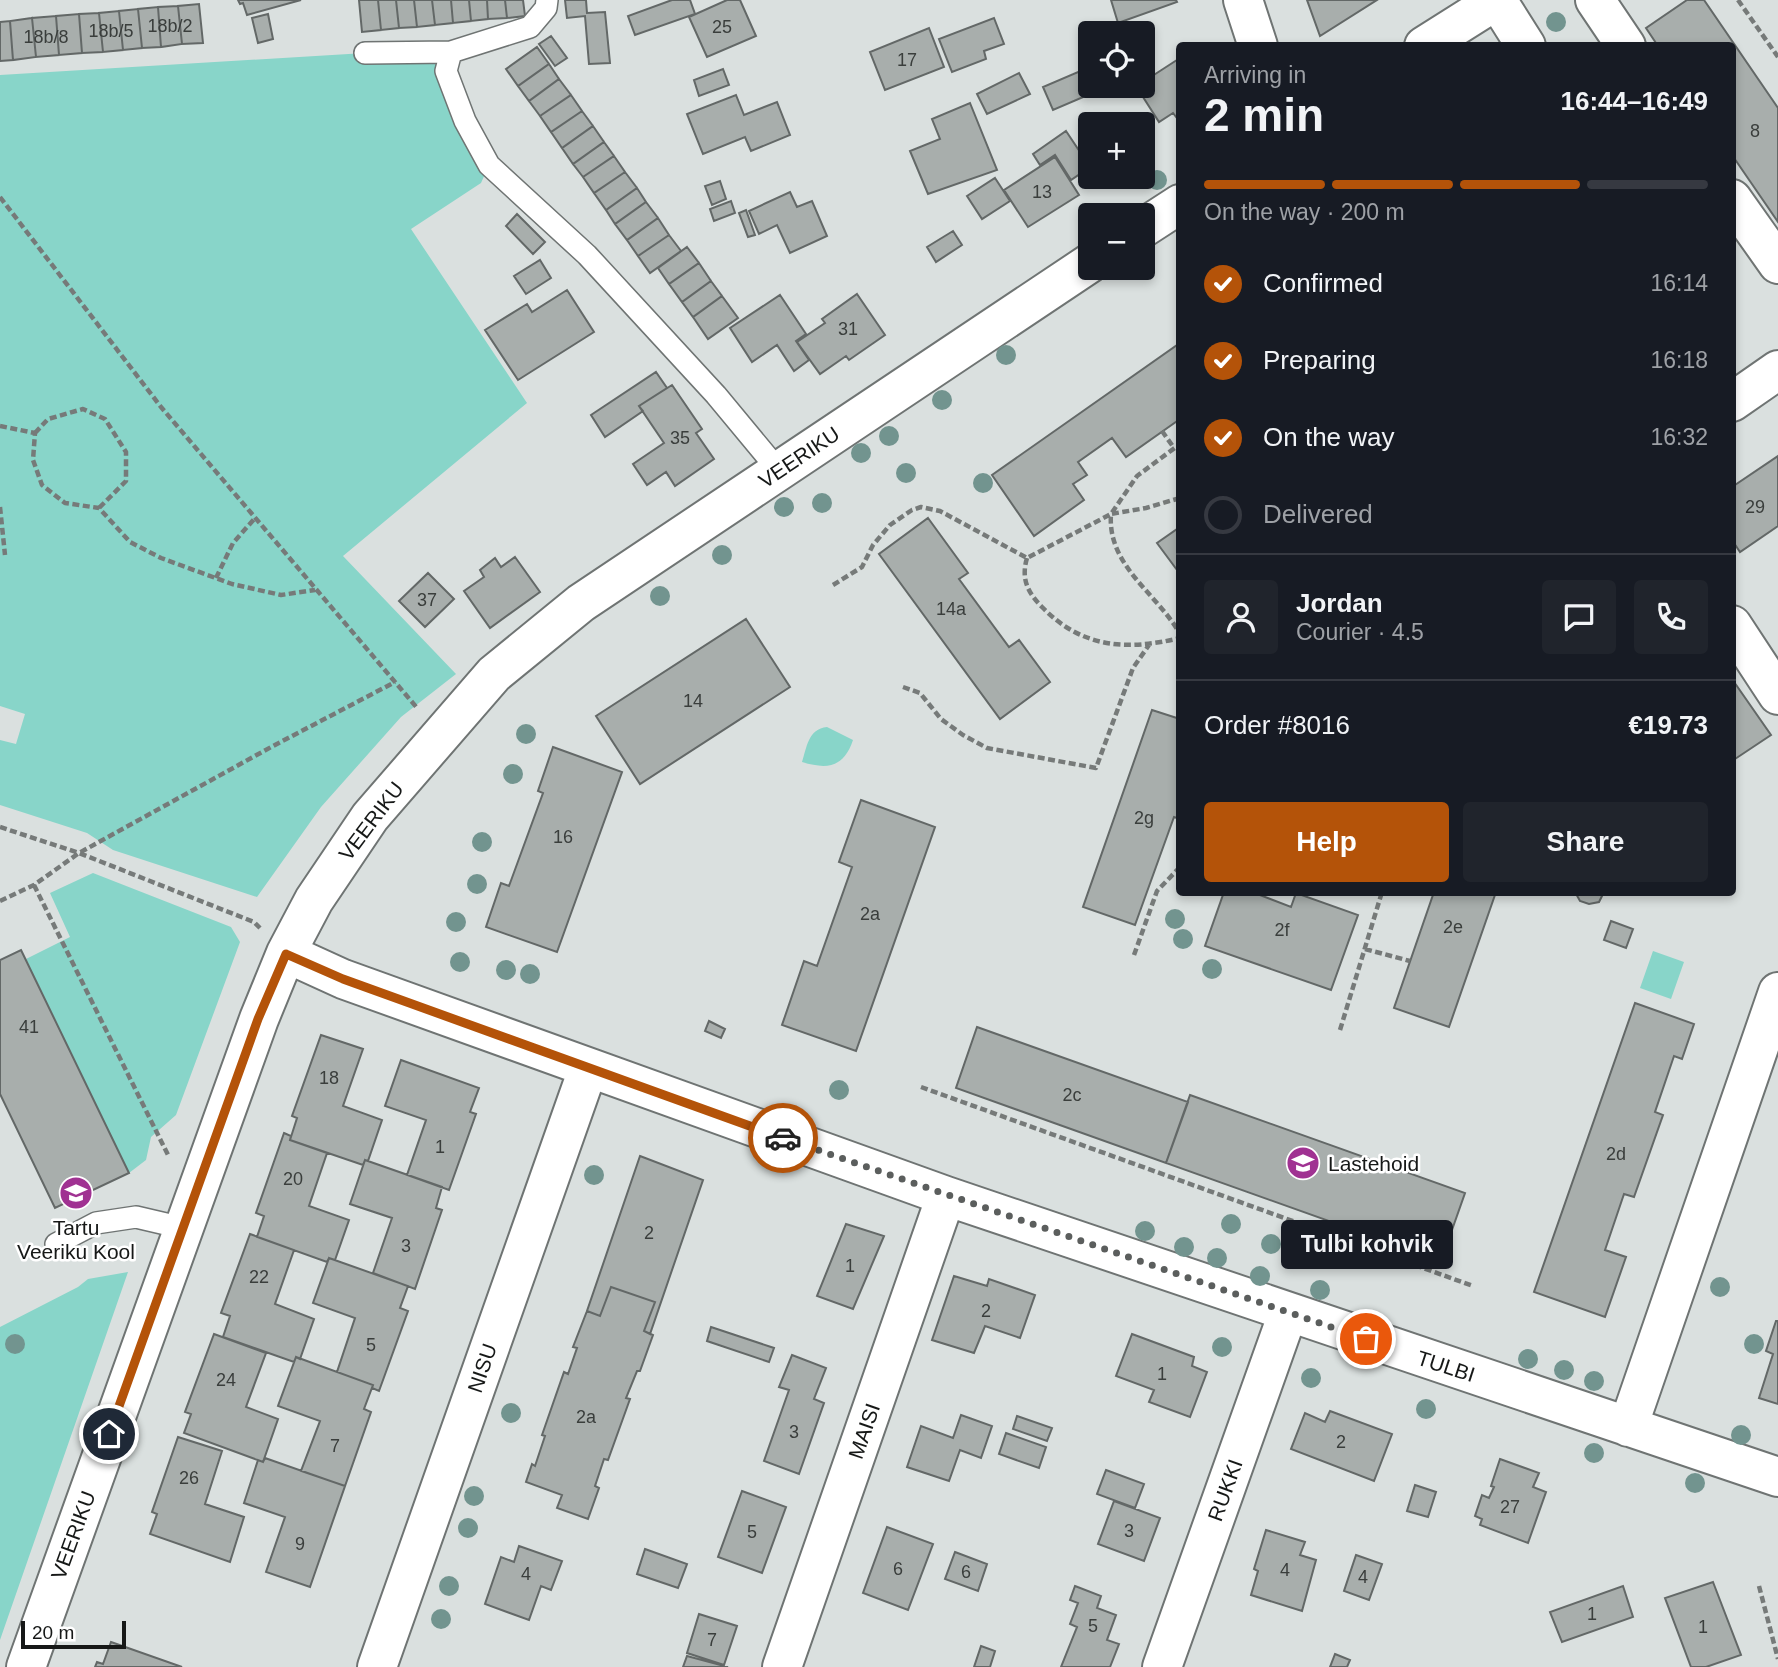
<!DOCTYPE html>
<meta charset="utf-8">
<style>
:root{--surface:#171b24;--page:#20242c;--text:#f1f3f6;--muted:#9ea1a6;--line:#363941;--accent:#b45309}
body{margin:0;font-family:Helvetica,sans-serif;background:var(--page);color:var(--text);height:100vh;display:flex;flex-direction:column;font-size:26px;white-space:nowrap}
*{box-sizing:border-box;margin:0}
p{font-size:23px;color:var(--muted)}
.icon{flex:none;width:38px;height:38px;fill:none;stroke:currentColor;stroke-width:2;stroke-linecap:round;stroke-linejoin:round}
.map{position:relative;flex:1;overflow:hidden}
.details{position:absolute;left:1176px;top:42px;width:560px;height:854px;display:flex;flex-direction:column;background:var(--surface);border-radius:7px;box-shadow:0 4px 10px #0003}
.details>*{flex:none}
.controls{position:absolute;left:1078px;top:21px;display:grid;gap:14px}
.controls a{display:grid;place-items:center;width:77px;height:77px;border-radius:7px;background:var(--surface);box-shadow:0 4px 10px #0003;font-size:35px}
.scale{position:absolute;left:21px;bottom:18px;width:105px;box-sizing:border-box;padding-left:7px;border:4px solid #161817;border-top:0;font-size:19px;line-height:24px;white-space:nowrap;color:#161817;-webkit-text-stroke:5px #fff;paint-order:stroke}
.pin{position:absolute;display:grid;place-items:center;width:60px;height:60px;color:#fff;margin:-30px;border:4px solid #fff;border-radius:50%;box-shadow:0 2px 7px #0007}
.courier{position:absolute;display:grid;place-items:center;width:70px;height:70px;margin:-35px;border:5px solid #b45309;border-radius:50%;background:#fff;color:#222;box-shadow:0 2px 9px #0007}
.bubble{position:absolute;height:49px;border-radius:7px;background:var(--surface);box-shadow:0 4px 10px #0003;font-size:23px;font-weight:700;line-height:49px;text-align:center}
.head em{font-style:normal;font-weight:700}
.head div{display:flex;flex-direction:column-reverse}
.head{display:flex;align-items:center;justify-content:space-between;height:119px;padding:0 28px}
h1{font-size:46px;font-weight:700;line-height:52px}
.bar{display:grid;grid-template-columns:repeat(4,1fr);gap:10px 7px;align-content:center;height:84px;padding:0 28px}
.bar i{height:9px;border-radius:5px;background:var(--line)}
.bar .on{background:var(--accent)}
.bar p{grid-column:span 4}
.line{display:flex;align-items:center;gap:18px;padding:0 28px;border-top:2px solid var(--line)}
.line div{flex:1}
.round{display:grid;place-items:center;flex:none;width:74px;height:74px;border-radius:7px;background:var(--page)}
ol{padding:0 28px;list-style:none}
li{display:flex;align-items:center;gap:21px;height:77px}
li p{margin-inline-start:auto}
li .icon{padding:7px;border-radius:50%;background:var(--accent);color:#fff;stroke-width:4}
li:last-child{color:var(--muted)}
li i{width:38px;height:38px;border:4px solid var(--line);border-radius:50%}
.action{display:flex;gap:14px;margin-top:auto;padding:14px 28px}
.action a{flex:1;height:80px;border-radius:7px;background:var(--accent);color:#fff;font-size:28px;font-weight:700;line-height:80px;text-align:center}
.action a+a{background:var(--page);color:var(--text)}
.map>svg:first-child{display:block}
.green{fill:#88d5c9}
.building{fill:#a8aeac;stroke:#636867;stroke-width:2}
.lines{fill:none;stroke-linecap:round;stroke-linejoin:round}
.lane-casing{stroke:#6f7473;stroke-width:24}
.street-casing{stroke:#6f7473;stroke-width:42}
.path{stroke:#767a79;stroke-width:4.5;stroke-dasharray:7 3.5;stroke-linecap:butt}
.lane{stroke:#fff;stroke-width:21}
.street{stroke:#fff;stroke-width:38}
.tree{fill:#72948f}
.done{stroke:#5b5e5d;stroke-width:7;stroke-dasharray:0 12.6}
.route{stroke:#b45309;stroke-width:9}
.labels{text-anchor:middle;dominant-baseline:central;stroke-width:5;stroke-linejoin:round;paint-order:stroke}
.number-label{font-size:18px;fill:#3a3e3c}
.street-label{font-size:21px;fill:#161817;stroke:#fff}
.poi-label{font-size:21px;fill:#161817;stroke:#fff;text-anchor:start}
</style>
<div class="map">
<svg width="1778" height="1667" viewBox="0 0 1778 1667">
<rect width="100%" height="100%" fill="#dae0df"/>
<path class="green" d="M451 52 446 72 489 165 481 183 411 229 527 403 343 556 456 674 401 717 321 807 257 897 113 850 87 833 0 805V740L16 744 25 714 0 706V75L365 53Z
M827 727 853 740C844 767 828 770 802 762 807 747 808 729 827 727Z
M93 873 231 927 240 942 176 1115 151 1137 146 1160 129 1173 26 959 70 937 50 893Z
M1653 951 1684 962 1671 999 1640 988Z
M128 1272 0 1640V1327L78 1287 88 1279Z"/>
<path class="building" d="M238 0H301L247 15 243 3 240 4Z
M359 0H378L381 30 362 32Z
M378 0H396L399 28 381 30Z
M396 0H414L417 27 399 28Z
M414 0H432L435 25 417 27Z
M432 0H451L453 23 435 25Z
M451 0H469L471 21 453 23Z
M469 0H487L488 19 471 21Z
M487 0H505L507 18 488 19Z
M505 0H523L525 16 507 18Z
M565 0H586L587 13 605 12 610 63 589 64 585 16 567 18Z
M672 0H690L695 14 635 35 628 16Z
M727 0H740L756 36 707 57 689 17Z
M1111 0H1176L1177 2 1118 23Z
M1307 0H1377L1320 36Z
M1687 0H1704L1778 108V222L1732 155V46H1658L1646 28Z
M199 4 203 43 182 44 178 6Z
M178 6 182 44 161 47 158 7Z
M158 7 161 47 142 48 138 9Z
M138 9 142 48 123 50 119 11Z
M119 11 123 50 103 52 99 13Z
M99 13 103 52 82 53 79 14Z
M79 14 82 53 59 55 56 16Z
M268 14 273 39 258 43 252 18Z
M56 16 59 55 36 57 32 18Z
M32 18 36 57 13 60 10 21Z
M994 18 1004 44 984 51 986 59 952 72 939 39Z
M10 21 13 60 0 61V22Z
M929 28 944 67 885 90 870 52Z
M551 36 567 58 555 66 539 44Z
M537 47 549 64 518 86 506 69Z
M1180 58V122L1173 113 1159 122 1136 86H1143V82Z
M549 64 559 79 529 101 518 86Z
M723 69 729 85 699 96 694 80Z
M1085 69 1095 92 1053 110 1043 87Z
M1019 73 1030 94 987 114 977 94Z
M559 79 571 95 540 116 529 101Z
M571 95 582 111 551 132 540 116Z
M736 95 744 115 777 102 790 135 751 151 745 137 703 154 687 114Z
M970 103 997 170 928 194 910 151 940 139 932 119Z
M582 111 593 126 562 148 551 132Z
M593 126 604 142 573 164 562 148Z
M1066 131 1090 167 1071 180 1055 155 1040 165 1033 154Z
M604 142 614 156 583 177 573 164Z
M614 156 625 172 594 193 583 177Z
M1055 157 1079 195 1028 227 1004 190Z
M625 172 637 188 606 210 594 193Z
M995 178 1010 201 982 219 967 196Z
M720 181 726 199 712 205 705 186Z
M637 188 646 202 615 224 606 210Z
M790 192 797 207 812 201 827 236 790 253 777 225 759 234 749 211Z
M731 201 735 213 714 221 710 209Z
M646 202 658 218 627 240 615 224Z
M746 210 755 235 748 237 739 213Z
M517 214 545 242 533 254 506 226Z
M658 218 669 235 638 256 627 240Z
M953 231 962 245 936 262 927 247Z
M669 235 681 251 650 273 638 256Z
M687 247 699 263 669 284 658 268Z
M540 260 551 278 526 294 514 276Z
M699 263 711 281 682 302 669 284Z
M711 281 722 296 693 317 682 302Z
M567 290 594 332 518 380 485 330 527 304 532 312Z
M857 294 885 335 849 360 846 356 820 374 797 342 825 323 822 319Z
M780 295 806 334 796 341 809 360 794 371 777 345 752 362 730 328Z
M722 296 738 318 708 339 693 317Z
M1180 343V419L1126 457 1112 438 1078 462 1087 475 1073 484 1084 500 1034 536 992 475Z
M656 372 667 388 639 406 643 411 605 437 591 415Z
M672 385 702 429 696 433 714 459 675 486 666 472 647 485 633 464 664 443 639 406Z
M1778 456V526L1740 552 1732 540V487Z
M928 518 968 573 959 579 1009 647 1019 640 1050 682 1000 719 879 554Z
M1180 527V574L1157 543Z
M515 557 540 592 490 628 464 591 484 577 480 570 495 558 501 567Z
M428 573 454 599 425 627 399 601Z
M746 619 790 687 640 784 596 716Z
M1732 679 1771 735 1732 761Z
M1152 710 1180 719V819L1174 817 1135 925 1083 907Z
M553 747 622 772 557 952 486 927 501 883 509 886 543 793 538 791Z
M861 800 935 827 856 1051 782 1025 804 961 817 966 852 867 839 862Z
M1224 892H1252L1291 907 1296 893 1358 915 1331 990 1205 946Z
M1434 892H1496L1449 1027 1394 1008Z
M1604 892 1599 902 1589 904 1580 901 1575 892Z
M1611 921 1633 929 1626 948 1604 940Z
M21 950 129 1173 55 1208 0 1094V960Z
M1635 1003 1694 1024 1682 1059 1674 1056 1655 1112 1663 1115 1634 1197 1624 1194 1605 1250 1626 1257 1605 1317 1534 1292Z
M709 1021 725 1029 721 1038 705 1031Z
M977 1027 1188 1102 1166 1163 956 1088Z
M321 1035 363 1049 343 1106 382 1120 368 1161 365 1160 363 1165 290 1140 297 1118 292 1116Z
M401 1060 479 1088 470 1112 476 1114 449 1190 407 1175 426 1120 385 1106Z
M1190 1095 1465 1193 1441 1261 1166 1163Z
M284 1133 291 1136 290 1140 327 1153 309 1206 349 1220 335 1260 329 1258 327 1262 257 1237 264 1216 256 1213Z
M640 1156 703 1180 650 1334 644 1331 655 1302 611 1287 600 1316 587 1311Z
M365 1160 442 1187 436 1208 442 1210 415 1289 373 1273 392 1218 350 1204Z
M846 1224 884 1236 853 1309 817 1296Z
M250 1234 294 1250 275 1304 314 1319 300 1359 296 1357 294 1362 223 1337 230 1316 221 1313Z
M329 1258 408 1286 400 1308 408 1311 379 1391 372 1388 373 1385 337 1372 355 1318 313 1303Z
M954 1276 987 1286 989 1279 1035 1295 1020 1338 985 1326 974 1353 932 1340Z
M611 1287 655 1302 644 1331 653 1335 640 1371H637L626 1398 630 1399 608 1460 604 1459 595 1486 599 1488 588 1519 557 1508 562 1495 526 1482 532 1464 535 1466 545 1436 542 1435 564 1372 568 1374 577 1348 573 1347 587 1311 600 1316Z
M1776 1321H1778V1404L1759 1398 1773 1354 1766 1351Z
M711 1327 774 1348 769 1362 707 1341Z
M214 1334 266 1353 246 1407 278 1419 263 1462 184 1433 191 1414 185 1412Z
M1132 1334 1194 1357 1192 1366 1207 1372 1190 1417 1149 1402 1154 1390 1116 1376Z
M792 1355 826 1368 814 1399 824 1403 799 1474 764 1461 789 1390 779 1387Z
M296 1357 373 1385 364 1409 371 1412 345 1486 301 1471 320 1421 278 1406Z
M1330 1411 1392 1434 1374 1481 1291 1449 1305 1413 1325 1422Z
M961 1415 992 1426 981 1458 960 1450 949 1481 907 1467 921 1426 953 1438Z
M1017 1416 1052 1428 1047 1441 1013 1429Z
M1006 1433 1046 1447 1039 1468 999 1454Z
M178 1437 222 1451 205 1504 244 1517 230 1562 150 1534 157 1514 152 1512Z
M265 1458 345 1486 310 1587 266 1572 285 1517 244 1503 258 1460 263 1462Z
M1500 1459 1539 1473 1533 1487 1546 1492 1528 1543 1480 1525 1482 1519 1475 1516 1482 1495 1489 1498 1494 1487 1491 1486Z
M1106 1470 1144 1484 1135 1508 1097 1494Z
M1415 1485 1436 1492 1428 1517 1407 1511Z
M742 1491 786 1507 762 1573 718 1557Z
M1114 1501 1160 1518 1144 1561 1098 1544Z
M887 1527 933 1544 908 1610 863 1593Z
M1266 1530 1305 1542 1300 1555 1316 1560 1302 1611 1251 1595 1258 1571 1254 1569Z
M519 1546 562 1561 551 1590 541 1586 529 1620 485 1604 501 1557 514 1562Z
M645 1549 687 1564 678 1588 637 1574Z
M955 1552 987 1564 978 1591 945 1579Z
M1356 1555 1382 1564 1369 1600 1344 1591Z
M1713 1582 1741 1655 1706 1667H1691L1665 1598Z
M1075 1586 1101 1596 1097 1608 1116 1615 1107 1640 1119 1644 1110 1667H1061L1077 1627 1070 1624 1078 1603 1070 1600Z
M1623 1586 1633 1617 1562 1642 1550 1612Z
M699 1614 737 1626 724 1665 687 1653Z
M111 1642 182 1667H95L97 1662 103 1664Z
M981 1646 995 1651 990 1667H974Z
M1335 1654 1350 1660 1347 1667H1330Z
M687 1656 728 1667H683Z"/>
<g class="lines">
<defs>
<path id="lane" d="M547 0 546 8 530 27 451 52 446 71 465 121 489 165 587 255 716 395 779 471
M365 53 451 52
M56 1244 96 1223 136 1217 183 1228"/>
<path id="street" d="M1243 0 1258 46
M1497 0 1526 46
M1595 0 1626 46
M1424 46 1497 0
M1732 199 1778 264
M1143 228 1180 204
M1732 402 1778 370
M1732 625 1778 695
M286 953 343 979 946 1196 1778 1477
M1628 1427 1778 992
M26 1667 259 1019 286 953 314 900 370 817 494 674 581 603 1090 263
M377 1667 588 1069
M782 1667 946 1196
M1162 1667 1288 1313"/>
</defs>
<use href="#lane" class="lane-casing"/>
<use href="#street" class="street-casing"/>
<path class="path" d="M1738 0 1778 57
M0 197 161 407 418 709
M0 426 35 433 33 460 42 485 65 503 99 508 130 542 161 558 232 584 281 595 315 590
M1162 431 1174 448
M35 433 48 419 83 409 105 419 126 452V481L99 508
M1180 498 1146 508 1111 514C1107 566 1157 593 1180 634
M0 507 5 555
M1027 558C1021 578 1027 592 1042 607 1082 648 1126 651 1180 638
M216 578 233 543 255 518
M833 585 862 567 873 545 890 525 912 510 921 507 940 511 1027 558 1111 514 1137 476 1180 444
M903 687 920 693 941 719 963 735 987 748 1096 768 1133 668 1149 645
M0 827 79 853 254 922 260 928
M34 885 169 1157
M0 901 34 885 79 853 273 746 395 682
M1365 949 1410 961
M1134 955 1157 891 1180 867
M1340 1030 1382 892
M921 1087 1473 1286
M1759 1586 1778 1659"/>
<use href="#lane" class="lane"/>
<use href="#street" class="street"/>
</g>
<g class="tree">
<circle cx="1556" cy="22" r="10"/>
<circle cx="1157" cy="180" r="10"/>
<circle cx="1006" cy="355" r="10"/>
<circle cx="942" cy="400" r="10"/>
<circle cx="889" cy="436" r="10"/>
<circle cx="861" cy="453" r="10"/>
<circle cx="906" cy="473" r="10"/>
<circle cx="983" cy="483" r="10"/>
<circle cx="822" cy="503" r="10"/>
<circle cx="784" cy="507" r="10"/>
<circle cx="722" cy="555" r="10"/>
<circle cx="660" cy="596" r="10"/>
<circle cx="526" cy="734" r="10"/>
<circle cx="513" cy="774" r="10"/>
<circle cx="482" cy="842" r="10"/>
<circle cx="477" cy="884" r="10"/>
<circle cx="1175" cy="919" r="10"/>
<circle cx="456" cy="922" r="10"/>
<circle cx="1183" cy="939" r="10"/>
<circle cx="460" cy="962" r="10"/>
<circle cx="1212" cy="969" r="10"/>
<circle cx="506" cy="970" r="10"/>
<circle cx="530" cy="974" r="10"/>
<circle cx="839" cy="1090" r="10"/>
<circle cx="594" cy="1175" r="10"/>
<circle cx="1231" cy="1224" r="10"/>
<circle cx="1145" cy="1231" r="10"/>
<circle cx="1271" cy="1244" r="10"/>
<circle cx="1184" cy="1247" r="10"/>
<circle cx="1217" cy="1258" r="10"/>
<circle cx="1260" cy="1276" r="10"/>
<circle cx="1720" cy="1287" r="10"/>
<circle cx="1320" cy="1290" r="10"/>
<circle cx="15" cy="1344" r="10"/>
<circle cx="1754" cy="1344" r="10"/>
<circle cx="1222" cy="1347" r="10"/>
<circle cx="1528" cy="1359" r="10"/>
<circle cx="1564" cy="1370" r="10"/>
<circle cx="1311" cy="1378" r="10"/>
<circle cx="1594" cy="1381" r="10"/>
<circle cx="1426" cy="1409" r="10"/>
<circle cx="511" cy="1413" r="10"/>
<circle cx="1741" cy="1435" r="10"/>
<circle cx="1594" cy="1453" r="10"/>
<circle cx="1695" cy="1483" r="10"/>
<circle cx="474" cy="1496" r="10"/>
<circle cx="468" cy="1528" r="10"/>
<circle cx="449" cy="1586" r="10"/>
<circle cx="441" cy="1619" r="10"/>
</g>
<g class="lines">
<path class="done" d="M783 1138 1366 1339"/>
<path class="route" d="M109 1434 258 1019 286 954 343 979 783 1138"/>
</g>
<defs>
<symbol id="school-disc" viewBox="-11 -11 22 22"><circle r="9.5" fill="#a03292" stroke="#fff"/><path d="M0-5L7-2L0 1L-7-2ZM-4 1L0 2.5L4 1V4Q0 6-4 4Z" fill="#fff"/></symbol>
</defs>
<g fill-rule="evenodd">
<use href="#school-disc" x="1284" y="1144" width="38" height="38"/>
<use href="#school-disc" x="57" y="1174" width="38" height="38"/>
</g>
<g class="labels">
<g class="number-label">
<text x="170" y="26">18b/2</text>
<text x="722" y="27">25</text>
<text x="111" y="31">18b/5</text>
<text x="46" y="37">18b/8</text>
<text x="907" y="60">17</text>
<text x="1755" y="131">8</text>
<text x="1042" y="192">13</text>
<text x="848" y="329">31</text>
<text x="680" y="438">35</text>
<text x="1755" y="507">29</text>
<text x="427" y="600">37</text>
<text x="951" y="609">14a</text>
<text x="693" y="701">14</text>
<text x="1144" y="818">2g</text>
<text x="563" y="837">16</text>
<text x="870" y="914">2a</text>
<text x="1453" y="927">2e</text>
<text x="1282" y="930">2f</text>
<text x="29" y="1027">41</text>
<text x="329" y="1078">18</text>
<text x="1072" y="1095">2c</text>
<text x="440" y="1147">1</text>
<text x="1616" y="1154">2d</text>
<text x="293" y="1179">20</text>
<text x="649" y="1233">2</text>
<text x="406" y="1246">3</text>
<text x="850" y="1266">1</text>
<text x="259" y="1277">22</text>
<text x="986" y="1311">2</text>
<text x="371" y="1345">5</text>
<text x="1162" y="1374">1</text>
<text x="226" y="1380">24</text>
<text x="586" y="1417">2a</text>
<text x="794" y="1432">3</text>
<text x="1341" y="1442">2</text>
<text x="335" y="1446">7</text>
<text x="189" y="1478">26</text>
<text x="1510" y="1507">27</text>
<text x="1129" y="1531">3</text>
<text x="752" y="1532">5</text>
<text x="300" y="1544">9</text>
<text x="898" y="1569">6</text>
<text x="1285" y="1570">4</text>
<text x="966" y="1572">6</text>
<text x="526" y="1574">4</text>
<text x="1363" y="1577">4</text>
<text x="1592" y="1614">1</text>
<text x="1093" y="1626">5</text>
<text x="1703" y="1627">1</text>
<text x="712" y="1640">7</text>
</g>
<g class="street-label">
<text transform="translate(799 457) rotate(-34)">VEERIKU</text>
<text transform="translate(371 821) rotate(-53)">VEERIKU</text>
<text transform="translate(1446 1366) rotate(18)">TULBI</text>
<text transform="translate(482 1368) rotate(-71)">NISU</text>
<text transform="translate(864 1431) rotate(-71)">MAISI</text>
<text transform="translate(1225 1490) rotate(-70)">RUKKI</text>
<text transform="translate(73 1535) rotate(-70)">VEERIKU</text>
</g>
<g class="poi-label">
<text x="1328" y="1163">Lastehoid</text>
<text x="76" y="1227" text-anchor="middle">Tartu<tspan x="76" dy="24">Veeriku Kool</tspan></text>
</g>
</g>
</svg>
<div class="controls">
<a><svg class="icon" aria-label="locate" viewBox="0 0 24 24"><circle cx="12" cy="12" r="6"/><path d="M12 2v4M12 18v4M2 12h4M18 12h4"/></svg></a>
<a>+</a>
<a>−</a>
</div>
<div class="scale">20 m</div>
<div class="pin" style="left:1366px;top:1339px;background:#ea580c"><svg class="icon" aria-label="bag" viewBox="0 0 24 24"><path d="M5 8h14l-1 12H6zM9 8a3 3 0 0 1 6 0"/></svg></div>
<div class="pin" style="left:109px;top:1434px;background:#1f2937"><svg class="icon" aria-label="home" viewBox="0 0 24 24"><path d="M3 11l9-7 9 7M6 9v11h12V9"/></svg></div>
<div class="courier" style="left:783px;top:1138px"><svg class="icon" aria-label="car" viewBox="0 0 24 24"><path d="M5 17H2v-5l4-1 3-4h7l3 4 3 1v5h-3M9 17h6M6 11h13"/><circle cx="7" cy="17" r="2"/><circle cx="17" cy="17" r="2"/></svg></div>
<div class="bubble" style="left:1281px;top:1220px;width:172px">Tulbi kohvik</div>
<section class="details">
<div class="head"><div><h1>2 min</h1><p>Arriving in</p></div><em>16:44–16:49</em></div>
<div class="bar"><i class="on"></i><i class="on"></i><i class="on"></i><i></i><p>On the way · 200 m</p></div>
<ol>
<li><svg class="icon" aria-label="check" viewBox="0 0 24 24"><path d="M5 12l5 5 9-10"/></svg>Confirmed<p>16:14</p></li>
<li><svg class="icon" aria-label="check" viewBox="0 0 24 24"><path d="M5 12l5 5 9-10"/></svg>Preparing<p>16:18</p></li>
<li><svg class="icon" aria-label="check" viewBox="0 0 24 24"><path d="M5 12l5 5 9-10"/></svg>On the way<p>16:32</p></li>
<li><i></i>Delivered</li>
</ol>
<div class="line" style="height:126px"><a class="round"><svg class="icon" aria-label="person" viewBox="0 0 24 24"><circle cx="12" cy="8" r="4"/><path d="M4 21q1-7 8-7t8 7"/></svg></a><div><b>Jordan</b><p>Courier · 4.5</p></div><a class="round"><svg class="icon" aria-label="chat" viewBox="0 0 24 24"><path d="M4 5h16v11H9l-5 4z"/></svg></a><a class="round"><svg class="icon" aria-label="phone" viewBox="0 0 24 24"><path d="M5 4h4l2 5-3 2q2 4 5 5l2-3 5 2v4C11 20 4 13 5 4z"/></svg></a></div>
<div class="line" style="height:91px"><div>Order #8016</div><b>€19.73</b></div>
<div class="action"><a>Help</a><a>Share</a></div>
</section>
</div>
